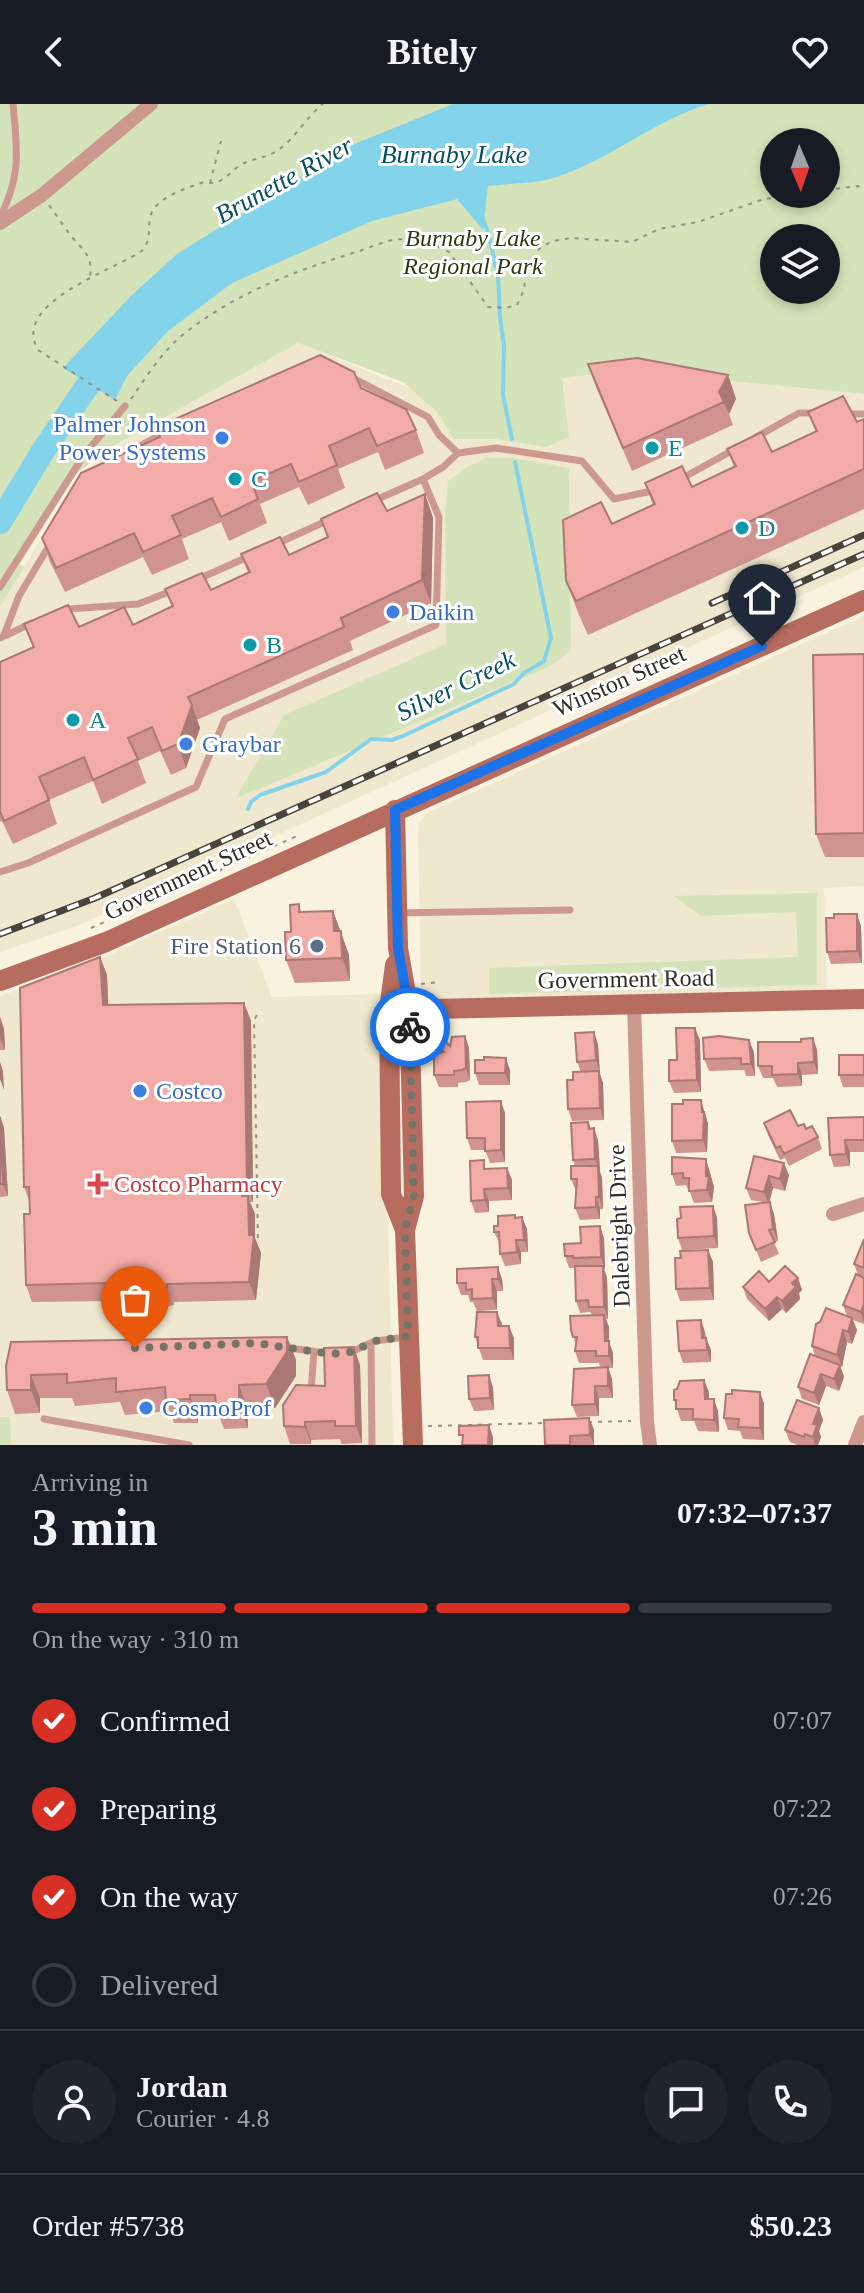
<!DOCTYPE html>
<meta charset="utf-8">
<style>
:root{--surface:#171b24;--page:#20242c;--text:#f1f3f6;--muted:#9ea1a6;--line:#363941;--accent:#d93025}
body{margin:0;font-family:Georgia,serif;background:var(--page);color:var(--text);height:100vh;display:flex;flex-direction:column;font-size:30px;white-space:nowrap}
*{box-sizing:border-box;margin:0}
p{font-size:26px;color:var(--muted)}
.icon{flex:none;width:44px;height:44px;fill:none;stroke:currentColor;stroke-width:2;stroke-linecap:round;stroke-linejoin:round}
.map{position:relative;height:1341px;overflow:hidden}
.panel{display:flex;flex-direction:column;background:var(--surface);flex:1}
.panel>*{flex:none}
.needle{width:52px;rotate:178deg}
.fabs{position:absolute;left:760px;top:24px;display:grid;gap:16px}
.fabs a{display:grid;place-items:center;width:80px;height:80px;border-radius:50%;background:var(--surface);box-shadow:0 4px 12px #0003;font-size:40px}
.pin{position:absolute;display:grid;place-items:center;width:68px;height:68px;color:#fff;margin:-82px -34px;border-radius:50% 50% 50% 0;rotate:-45deg;box-shadow:0 0 8px #0007}
.pin .icon{rotate:45deg}
.courier{position:absolute;display:grid;place-items:center;width:80px;height:80px;margin:-40px;border:6px solid #1a73e8;border-radius:50%;background:#fff;color:#222;box-shadow:0 2px 10px #0007}
.head em{font-style:normal;font-weight:800}
.head div{display:flex;flex-direction:column-reverse}
.head{display:flex;align-items:center;justify-content:space-between;height:136px;padding:0 32px}
h1{font-size:52px;font-weight:800;line-height:60px}
.bar{display:grid;grid-template-columns:repeat(4,1fr);gap:12px 8px;align-content:center;height:96px;padding:0 32px}
.bar i{height:10px;border-radius:6px;background:var(--line)}
.bar .on{background:var(--accent)}
.bar p{grid-column:span 4}
.line{display:flex;align-items:center;gap:20px;padding:0 32px;border-top:2px solid var(--line)}
.line div{flex:1}
.round{display:grid;place-items:center;flex:none;width:84px;height:84px;border-radius:42px;background:var(--page)}
ol{padding:0 32px;list-style:none}
li{display:flex;align-items:center;gap:24px;height:88px}
li p{margin-inline-start:auto}
li .icon{padding:8px;border-radius:50%;background:var(--accent);color:#fff;stroke-width:4}
li:last-child{color:var(--muted)}
li i{width:44px;height:44px;border:4px solid var(--line);border-radius:50%}
header{display:flex;justify-content:space-between;align-items:center;height:104px;padding:0 32px;background:var(--surface);font-size:36px;font-weight:800}
.map>svg:first-child{display:block}
.built{fill:#f0e8ce}
.green{fill:#d4e3ba;fill-rule:evenodd}
.water{fill:#83d3ea}
.lines{fill:none;stroke-linecap:round;stroke-linejoin:round}
.stream{stroke:#83d3ea;stroke-width:4}
.river{stroke:#83d3ea;stroke-width:24}
.path{stroke:#959184;stroke-width:2;stroke-dasharray:4 6;stroke-linecap:butt}
.lane{stroke:#cd998e;stroke-width:7}
.street{stroke:#cd998e;stroke-width:14}
.secondary{stroke:#b66c5e;stroke-width:20}
.rail-casing{stroke:#47443c;stroke-width:7}
.rail{stroke:#fff;stroke-width:4;stroke-dasharray:12;stroke-linecap:butt}
.wall{fill:#d19390}
.shaded-wall{fill:#aa7875}
.building{fill:#f3aba7;stroke:#aa7875;stroke-width:2}
.done{stroke:#767367;stroke-width:8;stroke-dasharray:0 14.4}
.route{stroke:#1a73e8;stroke-width:10}
.shop-dot{fill:#3f7fe0;stroke:#fff;stroke-width:3}
.culture-dot{fill:#0f9aa8;stroke:#fff;stroke-width:3}
.service-dot{fill:#5c6f8a;stroke:#fff;stroke-width:3}
.health-dot{fill:#e0444e;stroke:#fff;stroke-width:3}
.labels{text-anchor:middle;dominant-baseline:central;stroke-width:6;stroke-linejoin:round;paint-order:stroke}
.park-label{font-size:24px;font-style:italic;fill:#2d3a0d;stroke:#fff}
.shop-label{font-size:24px;fill:#366cbe;stroke:#fff;text-anchor:start}
.culture-label{font-size:24px;fill:#0d838f;stroke:#fff;text-anchor:start}
.street-label{font-size:24px;fill:#302e27;stroke:#fff}
.service-label{font-size:24px;fill:#4e5e75;stroke:#fff;text-anchor:end}
.health-label{font-size:24px;fill:#be3a42;stroke:#fff;text-anchor:start}
.water-label{font-size:26px;font-style:italic;fill:#054f5f;stroke:#fff}
</style>
<header><svg class="icon" aria-label="back" viewBox="0 0 24 24"><path d="M15 5l-7 7 7 7"/></svg>Bitely<svg class="icon" aria-label="heart" viewBox="0 0 24 24"><path d="M12 20l-8-8c-3-5 5-10 8-4 3-6 11-1 8 4z"/></svg></header>
<div class="map">
<svg width="864" height="1341" viewBox="0 0 864 1341">
<rect width="100%" height="100%" fill="#f8f2df"/>
<path class="built" d="M298 239 466 307 562 274 628 267 864 290V463L82 820 0 848V503L79 371 132 332Z
M864 512V782L824 784 827 889 428 900 421 891 418 729 419 719 427 709Z
M234 795 272 893 383 890 393 1341H6L7 1313H0V892L80 864Z"/>
<path class="green" d="M0 0H864V290L628 267 562 274 569 333 547 343 496 335H454L437 308 403 278 298 239 110 344 76 370 20 460 24 463 0 503ZM774 38H826V90H774ZM774 134H826V186H774Z
M487 354H513L569 364 571 546 551 562 235 695 284 611 446 540 445 409 448 377 469 362Z
M817 789V881L489 890V864L798 853 796 808 701 812 674 792Z
M0 1313H10L11 1341H0Z"/>
<path class="water" d="M453 0H709C653 16 607 59 550 75 531 80 508 79 488 82L483 126 457 95 372 117 232 179 168 227 127 272 115 296 63 264 131 192 177 150 352 41Z"/>
<g class="lines">
<path class="stream" d="M482 113 488 128 498 172 500 213 504 242 503 291 512 335
M248 705 251 698 260 691 326 668 371 635 392 636 403 632 514 580 524 569 544 557 551 534 515 358
M234 758 235 744"/>
<path class="river" d="M0 418 43 347 107 253"/>
<path class="path" d="M210 79 221 37
M826 86 858 82 864 85
M49 101C57 112 64 123 72 133 84 147 93 153 90 172
M131 295C147 272 163 246 185 229 238 188 293 168 356 148 370 144 387 135 402 135 416 134 437 141 449 148L488 203 505 204 517 201 524 186 526 165 531 154 541 143 553 137 571 134 632 138 659 125 698 118 764 95 818 90
M117 297 38 246C10 198 116 166 143 146 151 135 148 127 150 114 153 94 187 84 204 78 223 83 229 67 242 60 254 54 267 54 278 46 296 34 306 13 323 0
M91 824 297 732
M421 880 439 878
M257 911 254 916 258 1137
M588 1318 631 1317
M428 1322 546 1319"/>
<path class="lane" d="M0 113C22 71 17 45 13 0
M353 274 428 313 439 331 458 349
M846 310H864
M756 333 799 309H818
M129 348 167 327
M679 376 735 345
M371 398 423 375 443 363 458 349 496 344 582 357 614 395 657 386
M276 440 331 415
M196 476 250 452
M0 483 84 351 125 302
M62 507 69 505 138 500 174 486
M4 531 19 492 50 440
M0 534 32 519
M0 768 28 759 196 683 225 615 436 521 439 413 423 375
M399 809 570 806
M371 1239 372 1341
M282 1243 333 1250
M349 1249 375 1237 406 1233
M308 1289 311 1287 314 1248
M44 1315 189 1341"/>
<path class="street" d="M0 119 42 91 151 0
M634 901 647 1318 650 1341
M833 1110 864 1100
M855 1341 864 1318"/>
<path class="secondary" d="M395 706 398 844 409 906 411 972 414 1092 405 1126 413 1341
M395 861 389 906 391 1090 405 1126
M0 877 106 838 864 496
M389 906 864 895"/>
<defs>
<path id="rail" d="M712 499 864 431
M0 830 95 794 864 450"/>
</defs>
<use href="#rail" class="rail-casing"/>
<use href="#rail" class="rail"/>
</g>
<path class="wall" d="M588 260 728 271 736 295 729 310 733 321 632 367 596 283Z
M361 284 416 326 424 349 385 366 378 348 338 365 345 384 308 401 299 383 260 400 267 419 229 437 221 418 182 435 189 455 152 471 143 453 65 488 50 458 42 434Z
M808 308 857 318 864 315V405L588 531 579 511 566 477 612 420 653 401 645 379 692 383 734 363 727 345 772 348 816 328Z
M425 390 433 414 431 499 350 537 353 546 197 616 200 624 186 664 171 671 160 647 138 657 146 679 102 700 93 677 49 696 57 720 13 740 2 717 0 718V558L33 543 24 520 79 523 133 521 172 503 165 485 211 486 248 469 241 450 289 451 327 433 321 415 387 407Z
M864 550V753H825L816 730Z
M299 800 301 808 333 807 349 851 350 877 295 879 286 856 291 828Z
M834 814 861 822 862 859 831 860 827 848Z
M100 853 107 871 108 901 244 899 251 917 253 1098H250L255 1110V1134L261 1149 256 1196 174 1198V1201L154 1206 152 1199 133 1200 132 1197H124V1205H112L109 1197 32 1198 26 1181 30 1110V1099L24 1083Z
M0 913 4 925 5 946H0Z
M465 932 469 944 470 976 466 978 458 979V983H439L434 971 441 948 438 942H450Z
M813 934 817 946 818 970 802 971V982L777 983 773 974H763L758 962 801 938Z
M700 936 701 988 674 989 669 977 677 956Z
M598 940 599 968 603 979 604 1016 572 1017 568 1005 581 968 577 958Z
M754 948 755 972H746L744 966 709 967 704 955Z
M864 951V983H843L839 971Z
M510 966V981H479L475 969Z
M705 1008 708 1020 707 1048 676 1049 672 1037Z
M505 1009V1058L490 1059 485 1046H471L467 1034Z
M0 1012 4 1024 8 1092 0 1093Z
M864 1013V1048H850V1062L834 1063 830 1051Z
M588 1018 591 1025 598 1036 600 1067 602 1074 603 1105H600V1115L580 1116 575 1104 576 1087 571 1075 575 1062 573 1056Z
M764 1019 798 1022 806 1025 818 1033 822 1045 789 1062 785 1054 780 1056 768 1031Z
M754 1052 789 1071 785 1087 773 1084 769 1098 774 1110 778 1137 774 1138 779 1150 761 1158 749 1129 763 1098 751 1096 746 1084Z
M706 1055 714 1083 712 1098 694 1099 689 1086H688L686 1081 676 1082 672 1070Z
M507 1064 512 1076V1096L489 1097V1108L475 1109 471 1097 487 1065Z
M713 1102 717 1114 718 1144 682 1146 678 1134 681 1114Z
M516 1114 527 1125 528 1148H521V1160L505 1162 500 1150V1140L494 1128 498 1122Z
M604 1134 605 1165H604L607 1174 608 1215H606L609 1223V1238L613 1249V1264H608L612 1275 613 1294H599V1312L577 1313 572 1301 600 1263 599 1259H579L575 1247 576 1241 571 1226 592 1211 590 1208 580 1209 576 1197 575 1164H569L565 1152 581 1139Z
M864 1135V1220L853 1216 857 1226 852 1240 847 1238 842 1263 840 1262 844 1273 839 1287 826 1282 819 1301 802 1295 798 1283 815 1252 812 1242 847 1212 843 1201 858 1171 854 1160Z
M708 1146 713 1158 714 1196 680 1197 676 1185 681 1154Z
M457 1165 502 1175 503 1187H497V1206L477 1207 473 1198H470L468 1191H461L457 1179Z
M798 1174 802 1186 799 1189 800 1195 786 1209 782 1205 769 1217 747 1195 743 1183Z
M502 1220V1222L514 1234V1256H483L475 1233Z
M705 1228 706 1234 711 1246V1258L683 1259 679 1247Z
M287 1233 296 1256V1272L275 1304H247L248 1324 224 1325 220 1314H198V1319H174L170 1307 125 1311 120 1298 75 1302 72 1294H40V1309L15 1310 7 1286 6 1262Z
M360 1261 362 1339 341 1340 340 1335 311 1336V1340H290L284 1322 325 1282Z
M493 1283 494 1306 474 1307 469 1295Z
M709 1288V1295L718 1307 719 1328 698 1327 694 1317H681L674 1296Z
M760 1288 764 1300V1336L743 1335 740 1327 728 1326 724 1314 732 1290Z
M819 1304 823 1316 819 1327 821 1333 818 1341H797L790 1338 785 1326Z
M589 1314 594 1326V1341H545Z"/>
<path class="shaded-wall" d="M728 271 736 295 729 310 719 288Z
M425 390 433 414 431 499 422 476Z
M192 601 200 624 186 664 178 640Z
M333 807 349 851 350 877 334 827Z
M857 810 861 822 862 859 857 847Z
M100 853 107 871 109 919 103 901Z
M244 899 251 917 253 1098 247 1080Z
M0 913 4 925 5 946 0 934Z
M695 924 700 936 701 988 697 976Z
M594 928 598 940 600 968 596 956Z
M465 932 469 944 470 976 466 964Z
M813 934 817 946 818 970 814 958Z
M749 936 754 948 755 972 751 960Z
M506 954 510 966V981L505 969Z
M0 958 3 967 4 986 0 975Z
M798 959 802 971V982L798 970Z
M599 967 603 979 604 1016 600 1004Z
M701 996 708 1020 707 1048 703 1036Z
M501 997 505 1009V1058L501 1046Z
M0 1012 4 1024 8 1092 3 1080Z
M594 1024 598 1036 600 1067 595 1055Z
M845 1036 850 1048V1062L846 1050Z
M706 1055 714 1083 712 1098 707 1086Z
M784 1059 789 1071 785 1087 780 1075Z
M598 1062 602 1074 603 1105 599 1093Z
M507 1064 512 1076V1096L508 1084Z
M769 1072 773 1084 769 1100 764 1088Z
M242 1080 255 1110V1134L261 1149 256 1196 249 1178V1131L242 1092Z
M484 1085 489 1097V1108L485 1096Z
M596 1093 600 1105V1115L596 1103Z
M770 1098 774 1110 778 1137 773 1125Z
M713 1102 717 1114 718 1144 714 1132Z
M522 1113 527 1125 528 1148 524 1136Z
M600 1122 604 1134 605 1165 601 1153Z
M516 1136 521 1148V1160L517 1148Z
M708 1146 713 1158 714 1196 710 1184Z
M603 1162 607 1174 608 1215 604 1203Z
M498 1163 502 1175 503 1187 498 1175Z
M798 1174 802 1186 799 1189 800 1195 786 1209 782 1197 792 1179Z
M492 1175 497 1187V1206L493 1194Z
M118 1179 124 1197V1205L118 1187Z
M777 1193 782 1205 769 1217 765 1205Z
M864 1200V1218L861 1208Z
M497 1208 502 1220V1234L498 1222Z
M604 1211 609 1223V1238L613 1249V1264L605 1237Z
M852 1214 857 1226 852 1240 848 1228Z
M701 1216 705 1228 706 1246 702 1234Z
M509 1222 514 1234V1256L510 1244Z
M843 1226 847 1238 842 1263 837 1251Z
M287 1233 296 1256V1272L275 1304 266 1280Z
M706 1234 711 1246V1258L707 1246Z
M354 1243 360 1261 362 1339 356 1322Z
M840 1261 844 1273 839 1287 834 1275Z
M608 1263 612 1275 613 1294 608 1282Z
M821 1270 826 1282 819 1301 814 1289Z
M31 1271 40 1294V1309L31 1286Z
M489 1271 493 1283 494 1306 490 1294Z
M704 1276 709 1288V1307L705 1295Z
M239 1281 247 1304 248 1324 239 1301Z
M595 1282 599 1294V1312L595 1300Z
M760 1288 764 1300V1336L760 1324Z
M190 1291 198 1314V1319L190 1295Z
M714 1295 718 1307 719 1328 714 1316Z
M819 1304 823 1316 819 1327 821 1333 818 1341H815L813 1333V1320Z
M589 1314 594 1326V1341L590 1331Z
M305 1318 311 1336V1340L305 1323Z
M489 1321 493 1333V1341H488Z"/>
<path class="building" d="M320 251 354 268 361 284 406 305 416 326 377 342 369 324 329 342 337 361 299 378 291 360 251 377 258 395 221 413 212 394 172 412 181 431 143 448 134 429 56 464 42 434 81 369 160 333 157 323Z
M637 254 728 271 719 288 724 298 623 344 588 260Z
M843 292 857 318 864 315V365L576 497 566 477 563 416 601 398 612 420 655 400 645 379 682 362 692 383 736 362 727 345 762 328 772 348 817 327 808 308Z
M377 389 387 407 425 390 422 476 341 514 344 523 188 593 192 601 178 640 162 647 152 623 128 634 138 655 93 676 84 653 39 673 49 696 4 717 0 707V558L34 543 24 520 68 501 79 523 124 503 133 521 173 502 165 485 202 469 211 486 250 468 241 450 280 433 289 451 328 433 321 415Z
M864 550V729L816 730 813 551Z
M299 800V808L333 807 334 827H341L342 854 286 856 285 828H291L290 801Z
M834 810H857V847L827 848 826 814H834Z
M100 853 103 901 244 899 247 1080H242V1092H248L249 1131H254L249 1178 167 1180V1184L148 1188 147 1181 126 1182V1179H118V1187H106V1179L26 1181 24 1110H30L29 1083H24L20 884Z
M676 924H695L697 976 669 977V956H677Z
M594 928 596 956 577 958 575 929Z
M465 932 466 964 462 966 454 967V971H434V950L444 948 438 942 444 936 450 942 452 933Z
M719 932 749 936 751 960H741V954L704 955 703 934Z
M813 934 814 958 798 959V970L772 971V962H758V938H801V935Z
M839 951H864V971H839Z
M484 953 506 954 505 969H475V956H484Z
M599 967 600 1004 568 1005 567 976H573V968Z
M683 996H701L702 1008H704L703 1036 672 1037V1000H683Z
M501 997V1046L485 1047V1034H467L466 998Z
M790 1006 798 1022 804 1020 806 1025 812 1022 818 1033 784 1050 780 1042 776 1044 764 1019Z
M0 1013 3 1080H0Z
M864 1013V1036H845L846 1050 830 1051 828 1014Z
M588 1018 589 1025 594 1024 595 1055 573 1056 571 1019Z
M754 1052 784 1059 780 1075 769 1072 764 1088 746 1084Z
M672 1053 706 1055V1072L709 1071 707 1086 689 1087V1074H683V1069L672 1070Z
M484 1056V1065L507 1064 508 1084 484 1085 485 1096 471 1097 470 1057Z
M571 1062H598L599 1093H596V1103L575 1104 577 1075H571Z
M770 1098 773 1125 769 1126 775 1138 756 1146 749 1129 745 1101Z
M713 1102 714 1132 678 1134 677 1115 681 1114 680 1103Z
M515 1111V1114L522 1113 524 1136H516L517 1148 500 1150 499 1128H494V1122H498V1112Z
M600 1122 601 1153 573 1154V1152H565L564 1140 581 1139 580 1123Z
M864 1135V1164L854 1160Z
M708 1146 710 1184 676 1185 675 1154H681L680 1147Z
M575 1162H603L604 1203H589L588 1196 576 1197Z
M785 1162 798 1174 792 1179 796 1183 782 1197 777 1193 765 1205 743 1183 759 1167 769 1178Z
M498 1163V1175H492L493 1194 472 1195V1185L466 1186V1179H457V1165Z
M856 1170 864 1174V1200L861 1208 843 1201Z
M826 1204 852 1214 848 1228 843 1226 837 1251 812 1242 816 1220 820 1218Z
M477 1208H497L498 1222H509L510 1244H478V1233H475Z
M604 1211 605 1237H609V1252H596V1247H575L577 1233H573L571 1226 570 1212Z
M701 1216 702 1234H706L707 1246 679 1247 677 1217Z
M287 1233V1248L266 1280 239 1281V1301H216L215 1291H190V1295L166 1296 165 1283 116 1288V1274L67 1279V1270L31 1271V1286H7L6 1262 11 1238Z
M354 1243 356 1322H335V1317L305 1318V1323L284 1322 283 1301 296 1281 325 1282 324 1244Z
M810 1250 840 1261 834 1275 821 1270 814 1289 798 1283Z
M608 1263V1282H595V1300L572 1301 574 1265Z
M489 1271 490 1294 469 1295 468 1272Z
M704 1276 705 1295H714V1316L693 1315V1305H676V1296H674V1286L677 1285 680 1277Z
M732 1286 760 1288V1324L738 1323 739 1315 724 1314 726 1290H732Z
M797 1296 819 1304 813 1320 817 1321 813 1333 805 1330 804 1333 785 1326Z
M589 1314 590 1331 570 1332V1341H545L544 1316Z
M489 1321 488 1341H462L463 1331H459V1322Z"/>
<g class="lines">
<path class="done" d="M135 1244 255 1239 332 1250 351 1248 375 1237 408 1232 405 1126 414 1092 410 923"/>
<path class="route" d="M410 923 409 906 398 844 395 706 762 542"/>
</g>
<g class="shop-dot">
<circle cx="222" cy="334" r="8"/>
<circle cx="393" cy="508" r="8"/>
<circle cx="186" cy="640" r="8"/>
<circle cx="140" cy="987" r="8"/>
<circle cx="146" cy="1304" r="8"/>
</g>
<g class="culture-dot">
<circle cx="652" cy="344" r="8"/>
<circle cx="235" cy="375" r="8"/>
<circle cx="742" cy="424" r="8"/>
<circle cx="250" cy="541" r="8"/>
<circle cx="73" cy="616" r="8"/>
</g>
<circle class="service-dot" cx="317" cy="842" r="8"/>
<path class="health-dot" d="M94 1068h8v8h8v8h-8v8h-8v-8h-8v-8h8z"/>
<g class="labels">
<g class="park-label">
<text x="473" y="134">Burnaby Lake<tspan x="473" dy="28">Regional Park</tspan></text>
</g>
<g class="shop-label">
<text x="206" y="320" text-anchor="end">Palmer Johnson<tspan x="206" dy="28">Power Systems</tspan></text>
<text x="409" y="508">Daikin</text>
<text x="202" y="640">Graybar</text>
<text x="156" y="987">Costco</text>
<text x="162" y="1304">CosmoProf</text>
</g>
<g class="culture-label">
<text x="668" y="344">E</text>
<text x="251" y="375">C</text>
<text x="758" y="424">D</text>
<text x="266" y="541">B</text>
<text x="89" y="616">A</text>
</g>
<g class="street-label">
<text transform="translate(619 577) rotate(-24)">Winston Street</text>
<text transform="translate(188 771) rotate(-25)">Government Street</text>
<text transform="translate(626 875) rotate(-1)">Government Road</text>
<text transform="translate(619 1122) rotate(-92)">Dalebright Drive</text>
</g>
<g class="service-label">
<text x="301" y="842">Fire Station 6</text>
</g>
<g class="health-label">
<text x="114" y="1080">Costco Pharmacy</text>
</g>
<g class="water-label">
<text x="454" y="50">Burnaby Lake</text>
<text transform="translate(284 76) rotate(-29)">Brunette River</text>
<text transform="translate(456 582) rotate(-26)">Silver Creek</text>
</g>
</g>
</svg>
<div class="fabs">
<a><svg class="needle" viewBox="-14 -14 28 28"><path d="M0-13l5 13h-10z" fill="#e53935"/><path d="M0 13l5-13h-10z" fill="#9ea1a6"/></svg></a>
<a><svg class="icon" aria-label="layers" viewBox="0 0 24 24"><path d="M12 4l9 5-9 5-9-5zM3 14l9 5 9-5"/></svg></a>
</div>
<div class="pin" style="left:135px;top:1244px;background:#ea580c"><svg class="icon" aria-label="bag" viewBox="0 0 24 24"><path d="M5 8h14l-1 12H6zM9 8a3 3 0 0 1 6 0"/></svg></div>
<div class="pin" style="left:762px;top:542px;background:#1f2937"><svg class="icon" aria-label="home" viewBox="0 0 24 24"><path d="M3 11l9-7 9 7M6 9v11h12V9"/></svg></div>
<div class="courier" style="left:410px;top:923px"><svg class="icon" aria-label="bike" viewBox="0 0 24 24"><circle cx="6" cy="16" r="4"/><circle cx="18" cy="16" r="4"/><path d="M6 16l4-8h5l3 8M10 8l3 8H6M13 5h3"/></svg></div>
</div>
<section class="panel">
<div class="head"><div><h1>3 min</h1><p>Arriving in</p></div><em>07:32–07:37</em></div>
<div class="bar"><i class="on"></i><i class="on"></i><i class="on"></i><i></i><p>On the way · 310 m</p></div>
<ol>
<li><svg class="icon" aria-label="check" viewBox="0 0 24 24"><path d="M5 12l5 5 9-10"/></svg>Confirmed<p>07:07</p></li>
<li><svg class="icon" aria-label="check" viewBox="0 0 24 24"><path d="M5 12l5 5 9-10"/></svg>Preparing<p>07:22</p></li>
<li><svg class="icon" aria-label="check" viewBox="0 0 24 24"><path d="M5 12l5 5 9-10"/></svg>On the way<p>07:26</p></li>
<li><i></i>Delivered</li>
</ol>
<div class="line" style="height:144px"><a class="round"><svg class="icon" aria-label="person" viewBox="0 0 24 24"><circle cx="12" cy="8" r="4"/><path d="M4 21q1-7 8-7t8 7"/></svg></a><div><b>Jordan</b><p>Courier · 4.8</p></div><a class="round"><svg class="icon" aria-label="chat" viewBox="0 0 24 24"><path d="M4 5h16v11H9l-5 4z"/></svg></a><a class="round"><svg class="icon" aria-label="phone" viewBox="0 0 24 24"><path d="M5 4h4l2 5-3 2q2 4 5 5l2-3 5 2v4C11 20 4 13 5 4z"/></svg></a></div>
<div class="line" style="height:104px"><div>Order #5738</div><b>$50.23</b></div>
</section>
